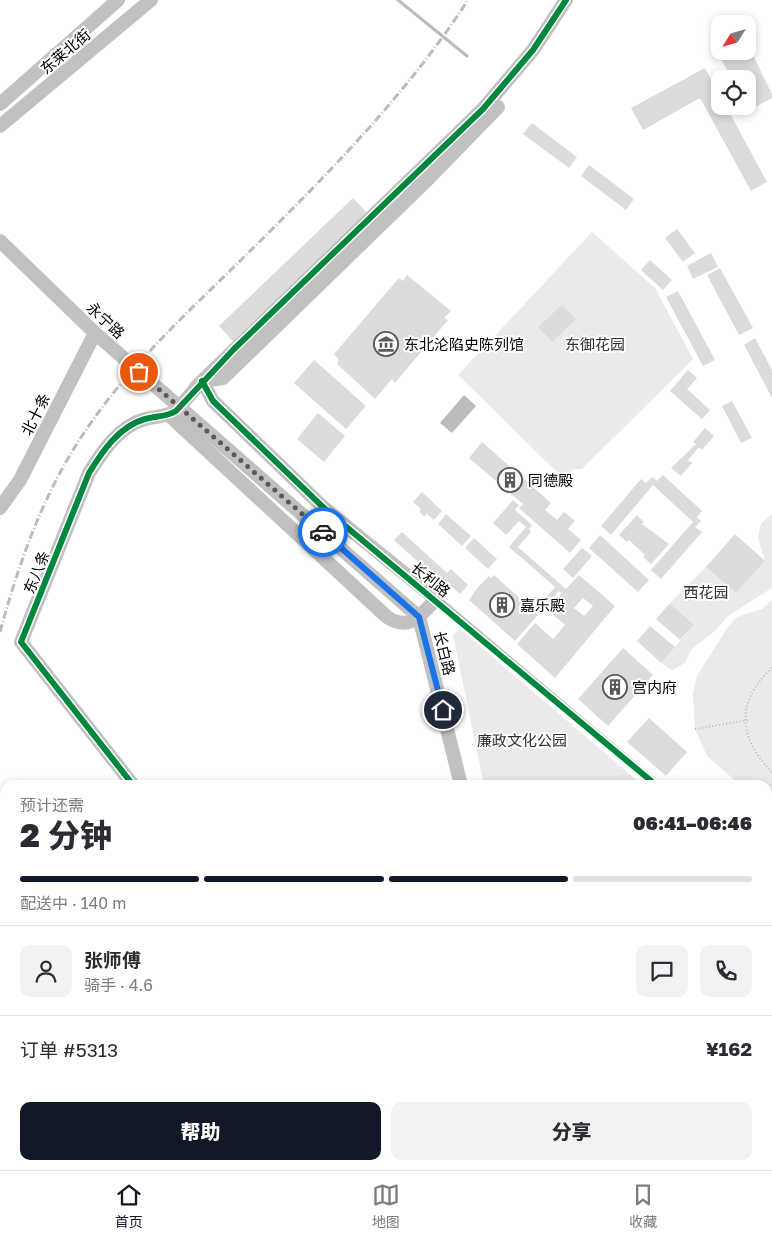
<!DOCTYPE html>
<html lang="zh">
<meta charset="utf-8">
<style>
:root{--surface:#fff;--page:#f2f2f3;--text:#2b2b33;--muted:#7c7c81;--line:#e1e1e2;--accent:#111827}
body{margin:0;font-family:"Golos Text","Noto Sans SC",sans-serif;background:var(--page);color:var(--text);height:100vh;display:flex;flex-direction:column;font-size:19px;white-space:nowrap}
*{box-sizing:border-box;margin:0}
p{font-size:16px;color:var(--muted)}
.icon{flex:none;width:28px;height:28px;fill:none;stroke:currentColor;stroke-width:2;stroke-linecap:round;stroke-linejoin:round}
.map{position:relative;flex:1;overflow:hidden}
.side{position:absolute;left:0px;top:780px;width:772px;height:390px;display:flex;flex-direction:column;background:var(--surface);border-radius:15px 15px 0 0;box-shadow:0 2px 8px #0003}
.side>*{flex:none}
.needle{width:32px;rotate:233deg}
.controls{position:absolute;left:711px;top:15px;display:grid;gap:10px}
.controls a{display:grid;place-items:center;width:45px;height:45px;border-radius:10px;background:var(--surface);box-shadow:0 2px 8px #0003;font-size:25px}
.pin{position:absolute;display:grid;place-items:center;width:42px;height:42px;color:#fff;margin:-21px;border:2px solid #fff;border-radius:50%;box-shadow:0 1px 5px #0007}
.courier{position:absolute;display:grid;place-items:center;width:50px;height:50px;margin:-25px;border:4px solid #1a73e8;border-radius:50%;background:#fff;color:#222;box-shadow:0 1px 6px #0007}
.summary em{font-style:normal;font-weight:800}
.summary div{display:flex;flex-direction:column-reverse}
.summary{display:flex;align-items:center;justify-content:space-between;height:85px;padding:0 20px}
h1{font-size:32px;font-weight:800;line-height:38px}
.bar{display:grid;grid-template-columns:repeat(4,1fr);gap:8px 5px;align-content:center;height:60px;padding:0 20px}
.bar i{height:6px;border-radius:4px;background:var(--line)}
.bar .current{background:var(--accent)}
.bar p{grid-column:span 4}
.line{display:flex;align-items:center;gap:12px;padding:0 20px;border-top:1px solid var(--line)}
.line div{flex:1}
.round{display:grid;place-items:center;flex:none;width:52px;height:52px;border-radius:10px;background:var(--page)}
.primary-button{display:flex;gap:10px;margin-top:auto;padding:10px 20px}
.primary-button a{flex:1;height:58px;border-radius:10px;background:var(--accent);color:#fff;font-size:20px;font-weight:800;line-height:58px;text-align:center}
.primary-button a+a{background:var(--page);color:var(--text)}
.menu{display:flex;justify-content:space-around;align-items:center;height:70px;border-top:1px solid var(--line);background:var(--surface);font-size:14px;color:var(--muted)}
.menu a{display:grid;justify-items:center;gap:2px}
.menu .current{color:var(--accent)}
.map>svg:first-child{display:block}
.green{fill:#eaeaea}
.water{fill:#bcbcbc}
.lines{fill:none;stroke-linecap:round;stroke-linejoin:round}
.stream{stroke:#bcbcbc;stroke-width:3}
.building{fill:#dcdcdc;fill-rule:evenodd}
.path{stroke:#b8b8b8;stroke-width:2;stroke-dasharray:1 2.5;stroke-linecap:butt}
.lane{stroke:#bebebe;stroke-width:4.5}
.street{stroke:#bebebe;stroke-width:9}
.secondary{stroke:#c1c1c1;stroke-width:14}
.rail{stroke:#bdbdbd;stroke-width:3;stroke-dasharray:8 2.5 1 2.5;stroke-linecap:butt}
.secondary-bridge{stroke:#c1c1c1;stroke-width:14}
.cycleway-casing{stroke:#fff;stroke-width:9}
.cycleway{stroke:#00873e;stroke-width:6}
.done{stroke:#595959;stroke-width:5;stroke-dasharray:0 9}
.route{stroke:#1a73e8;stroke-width:6}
.labels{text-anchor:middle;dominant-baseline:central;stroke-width:4;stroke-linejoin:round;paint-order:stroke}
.street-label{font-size:15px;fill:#000;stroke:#fff}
.poi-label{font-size:15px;fill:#000;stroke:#fff;text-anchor:start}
.park-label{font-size:15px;fill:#2f2f2f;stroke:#fff}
</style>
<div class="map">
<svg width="772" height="1170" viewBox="0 0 772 1170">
<rect width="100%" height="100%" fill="#fff"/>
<path class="green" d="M592 232 655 288 693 359 582 469H573L564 479 458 375Z
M772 514V588L728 616 716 630 691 650 685 663 672 670 661 663 694 625 670 603 706 567 736 593 765 561 758 538 761 523Z
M772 600V813L768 809V785H740L707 756 695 729 693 694 697 676 728 627 737 617 762 609Z
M460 629 642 785H484L453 635Z"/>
<path class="water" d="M464 395 476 406 452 433 440 423Z"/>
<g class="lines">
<path class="stream" d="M398 0 467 56"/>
</g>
<path class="building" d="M720 44V51H748V45L772 94V98L748 111 745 106H748V79H731L715 46Z
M705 68 720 95V106H726L767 182 751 191 700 98 643 130 631 108Z
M532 123 577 157 569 168 523 134Z
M589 165 634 199 626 210 581 176Z
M353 198 376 222 241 350 219 326Z
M677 229 695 253 683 262 665 238Z
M711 253 718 267 693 279 687 266Z
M650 260 672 280 663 290 641 270Z
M720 268 753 328 739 335 707 275Z
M407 275 451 311 444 318 448 320 395 383 392 379 375 399 337 364 339 360 334 354 399 278 403 281Z
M678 291 715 360 703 366 666 297Z
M562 305 576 319 552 342 538 327Z
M755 338 772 370V398L744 345Z
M314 360 366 406 346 429 294 383Z
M688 370 697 378 687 389 710 410 702 419 670 391Z
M732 401 752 438 741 443 722 406Z
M318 413 345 436 324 462 297 439Z
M705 428 714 436 702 450 699 447 688 460 692 463 681 476 671 468 696 444 693 442Z
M482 442 551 503 545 510 557 520 564 512 575 521 568 529 581 540 570 553 519 508 523 504 469 458Z
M663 475 702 511 697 517 701 521 695 527 702 532 661 579 651 570 693 522 653 485 611 535 601 526 641 479 646 483 652 477 657 481Z
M422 492 442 511 434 520 427 514 424 517 419 511 421 509 413 502Z
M513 500 519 505 515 510 532 525 529 529 531 532 518 547 566 589 579 575 615 606 555 678 517 644 535 623 553 639 565 625 548 610 562 593 559 591 515 641 469 600 478 587 489 576 491 578 494 575 534 611 555 587 509 547 526 527 519 521 506 535 493 523ZM583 598 593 606 584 616 574 608Z
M446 514 471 536 462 546 438 524Z
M637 515 644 522 642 524 669 544 651 564 643 557 645 555 629 540 627 542 619 535Z
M402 532 447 573 451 569 468 585 460 594 443 579 440 582 394 540Z
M735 534 765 561 736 593 706 567Z
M600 535 649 580 638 592 589 548Z
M474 538 497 559 488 569 465 548Z
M582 548 592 556 573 578 563 569Z
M670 603 694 625 680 640 656 619Z
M650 626 675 647 661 663 637 641Z
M623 648 653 675 608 726 578 699Z
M649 718 687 752 666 776 627 742Z
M486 1165H511L512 1170H480Z"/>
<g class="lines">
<path class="path" d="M772 668C735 702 738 738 772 772
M695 729 748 720"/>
<path class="lane" d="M453 1170 460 1165"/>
<path class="street" d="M436 599 656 785
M768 883 772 887
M335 1165 336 1170"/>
<path class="secondary" d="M0 104 118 0
M0 126 151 0
M0 241 95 333 419 617
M202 381 223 378 424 183 498 107
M196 387 483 109 533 50 566 0
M169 415 387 617C410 632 421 615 436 599L326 510 213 401 202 381
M0 508 20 480 95 333
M419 617 461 785
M133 785 21 642 89 473C102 452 119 426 145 419 156 416 166 417 176 411
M768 1047 772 1052
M768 1155 772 1151
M535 1165 536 1170
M616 1165 620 1170
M747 1170 754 1165"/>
<path class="rail" d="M0 632C19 562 44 491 86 430 129 366 187 313 242 259 324 178 405 97 468 0
M0 1105 5 1113
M0 1131 5 1137
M0 1145 5 1151
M16 1165 20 1170
M27 1165 31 1170
M38 1165 42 1170"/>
<path class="secondary-bridge" d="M176 411 195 389"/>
<defs>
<path id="cycleway" d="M202 381 213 401 326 510 656 785
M133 785 21 642 89 473C102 452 119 426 145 419 156 416 166 417 176 411L234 349 483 109 533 50 566 0"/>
</defs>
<use href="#cycleway" class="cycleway-casing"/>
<use href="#cycleway" class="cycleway"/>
</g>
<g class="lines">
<path class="done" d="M139 372 323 532"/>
<path class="route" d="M323 532 419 617 443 710"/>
</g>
<defs>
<symbol id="museum-ring" viewBox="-11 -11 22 22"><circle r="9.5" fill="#fff" stroke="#595959" stroke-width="1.5"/><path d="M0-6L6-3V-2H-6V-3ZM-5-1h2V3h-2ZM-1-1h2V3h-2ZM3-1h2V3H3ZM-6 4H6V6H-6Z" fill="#595959"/></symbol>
<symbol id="building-ring" viewBox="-11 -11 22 22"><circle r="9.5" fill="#fff" stroke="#595959" stroke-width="1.5"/><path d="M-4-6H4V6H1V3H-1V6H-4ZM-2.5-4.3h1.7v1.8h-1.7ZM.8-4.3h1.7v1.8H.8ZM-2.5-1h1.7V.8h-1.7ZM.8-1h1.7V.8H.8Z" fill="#595959"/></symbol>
</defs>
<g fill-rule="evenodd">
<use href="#museum-ring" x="372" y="330" width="28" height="28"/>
<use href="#building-ring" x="496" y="466" width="28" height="28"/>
<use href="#building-ring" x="488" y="591" width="28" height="28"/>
<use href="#building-ring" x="601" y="673" width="28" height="28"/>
</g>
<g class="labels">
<g class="street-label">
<text transform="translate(65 51) rotate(-40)">东莱北街</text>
<text transform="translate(106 320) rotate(43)">永宁路</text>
<text transform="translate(35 414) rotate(-63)">北十条</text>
<text transform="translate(36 572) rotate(-68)">东八条</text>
<text transform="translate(431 579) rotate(39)">长利路</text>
<text transform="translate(445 653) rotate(76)">长白路</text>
</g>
<g class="poi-label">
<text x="404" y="344">东北沦陷史陈列馆</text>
<text x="528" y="480">同德殿</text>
<text x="520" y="605">嘉乐殿</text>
<text x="632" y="687">宫内府</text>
</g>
<g class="park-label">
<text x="595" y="344">东御花园</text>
<text x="706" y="592">西花园</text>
<text x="522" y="740">廉政文化公园</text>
</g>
</g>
</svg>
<div class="controls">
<a><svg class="needle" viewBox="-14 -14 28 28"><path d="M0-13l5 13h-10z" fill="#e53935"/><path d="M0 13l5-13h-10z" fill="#7c7c81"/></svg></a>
<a><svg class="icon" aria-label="locate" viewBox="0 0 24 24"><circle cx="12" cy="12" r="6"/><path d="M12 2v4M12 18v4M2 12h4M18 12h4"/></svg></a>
</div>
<div class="pin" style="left:139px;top:372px;background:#ea580c"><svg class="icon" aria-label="bag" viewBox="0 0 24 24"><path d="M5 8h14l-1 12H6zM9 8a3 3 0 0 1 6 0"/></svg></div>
<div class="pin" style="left:443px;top:710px;background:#1f2937"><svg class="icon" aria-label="home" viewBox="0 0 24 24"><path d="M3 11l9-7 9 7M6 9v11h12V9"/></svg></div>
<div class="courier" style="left:323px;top:532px"><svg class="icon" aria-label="car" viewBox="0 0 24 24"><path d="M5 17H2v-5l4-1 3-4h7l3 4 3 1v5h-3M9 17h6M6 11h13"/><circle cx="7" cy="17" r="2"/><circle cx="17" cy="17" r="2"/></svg></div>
<section class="side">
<div class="summary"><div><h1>2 分钟</h1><p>预计还需</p></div><em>06:41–06:46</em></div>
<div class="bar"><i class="current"></i><i class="current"></i><i class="current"></i><i></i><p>配送中 · 140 m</p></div>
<div class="line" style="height:90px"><a class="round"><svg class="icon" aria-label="person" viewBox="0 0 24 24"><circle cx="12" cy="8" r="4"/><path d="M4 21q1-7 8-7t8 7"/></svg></a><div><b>张师傅</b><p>骑手 · 4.6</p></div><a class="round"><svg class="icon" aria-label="chat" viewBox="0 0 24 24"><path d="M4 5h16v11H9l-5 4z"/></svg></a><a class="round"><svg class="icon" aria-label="phone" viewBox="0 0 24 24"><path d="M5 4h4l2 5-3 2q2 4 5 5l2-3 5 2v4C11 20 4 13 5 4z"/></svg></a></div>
<div class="line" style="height:65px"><div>订单 #5313</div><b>¥162</b></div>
<div class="primary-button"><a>帮助</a><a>分享</a></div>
</section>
</div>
<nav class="menu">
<a class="current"><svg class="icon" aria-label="home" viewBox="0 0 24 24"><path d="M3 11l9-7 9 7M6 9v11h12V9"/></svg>首页</a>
<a><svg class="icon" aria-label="map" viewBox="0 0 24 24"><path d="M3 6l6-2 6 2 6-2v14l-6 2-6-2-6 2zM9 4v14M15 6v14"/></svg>地图</a>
<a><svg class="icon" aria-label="saved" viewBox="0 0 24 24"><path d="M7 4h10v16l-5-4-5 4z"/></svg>收藏</a>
</nav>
